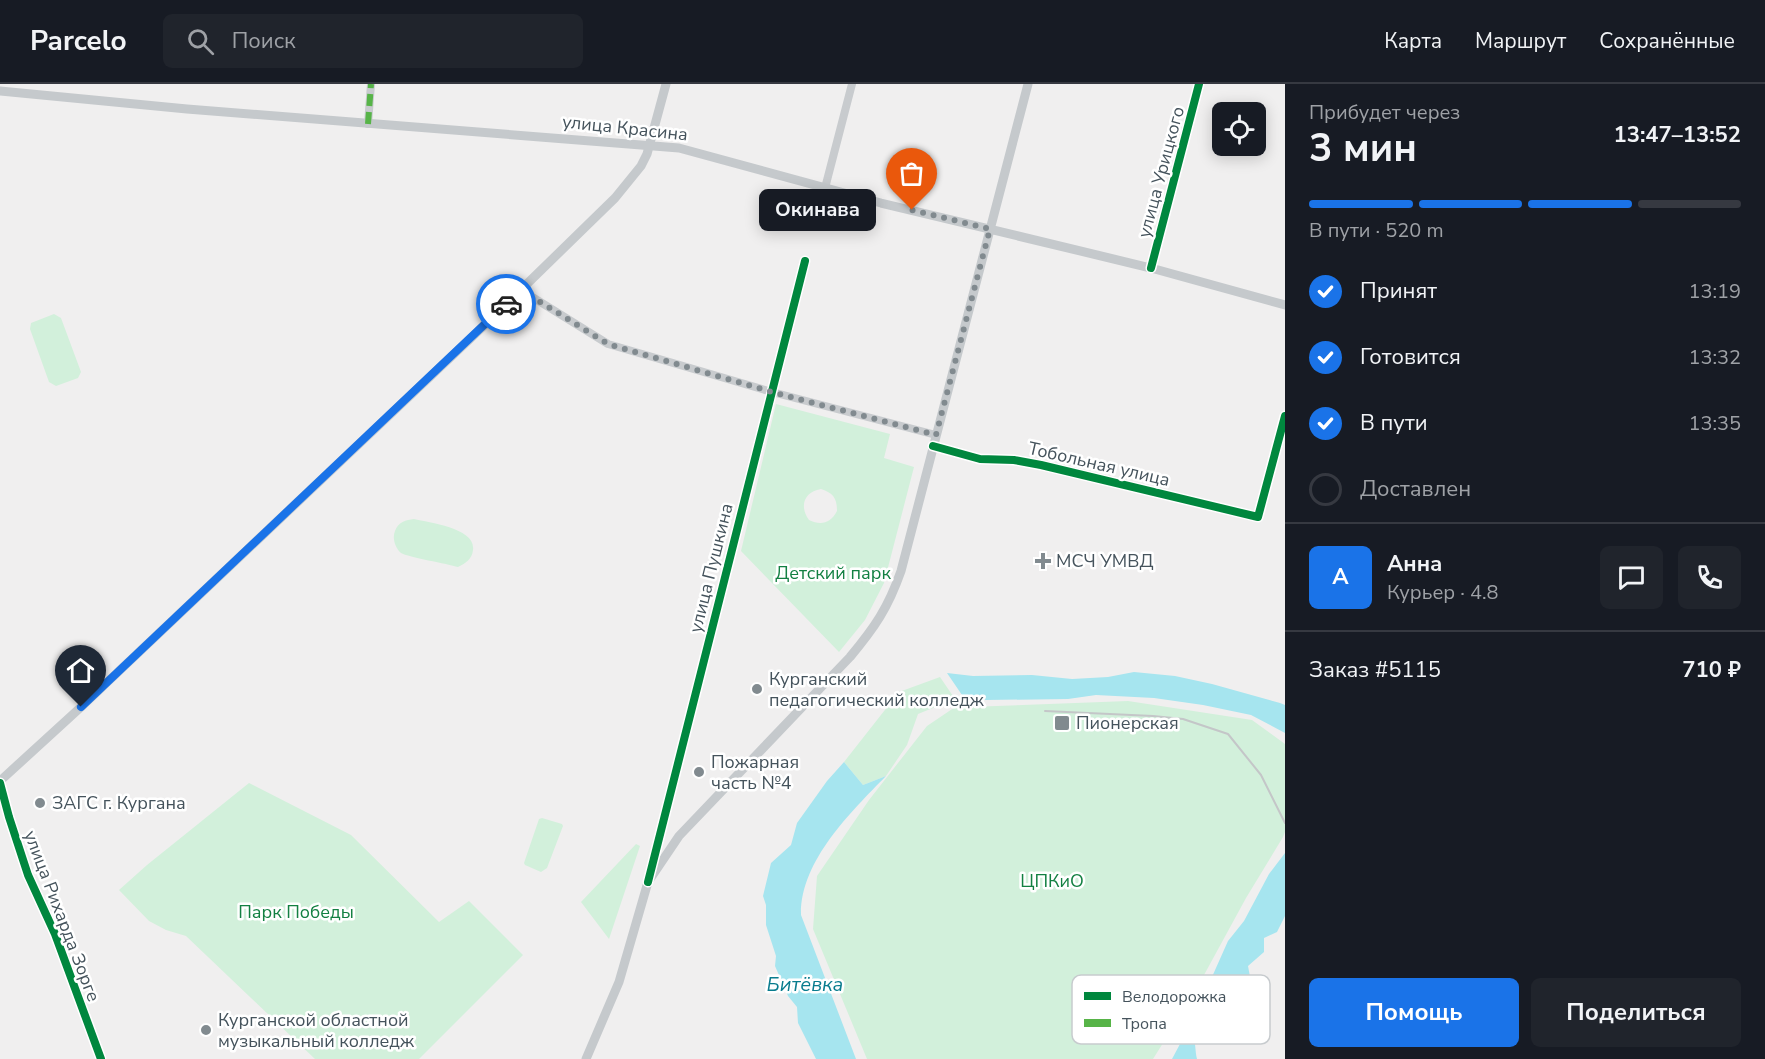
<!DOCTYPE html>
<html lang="ru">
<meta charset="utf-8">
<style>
:root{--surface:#171b24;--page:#20242c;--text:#f1f3f6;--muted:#9ea1a6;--line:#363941;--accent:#1a73e8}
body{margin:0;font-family:"Nunito Sans",sans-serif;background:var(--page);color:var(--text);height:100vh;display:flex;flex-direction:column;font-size:22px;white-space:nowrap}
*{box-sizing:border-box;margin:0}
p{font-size:20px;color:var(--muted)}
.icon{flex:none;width:33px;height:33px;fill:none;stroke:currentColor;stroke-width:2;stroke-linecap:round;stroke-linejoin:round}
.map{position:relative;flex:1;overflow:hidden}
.sheet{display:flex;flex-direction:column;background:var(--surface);width:480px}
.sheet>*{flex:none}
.tools{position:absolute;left:1212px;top:18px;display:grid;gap:12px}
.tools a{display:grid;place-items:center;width:54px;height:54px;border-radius:9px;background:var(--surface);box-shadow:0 3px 15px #0003;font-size:30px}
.pin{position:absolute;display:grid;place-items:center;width:51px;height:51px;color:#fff;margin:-62px -26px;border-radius:50% 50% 50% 0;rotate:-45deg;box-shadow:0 0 6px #0007}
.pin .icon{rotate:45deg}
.courier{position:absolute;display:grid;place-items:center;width:60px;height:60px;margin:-30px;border:4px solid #1a73e8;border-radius:50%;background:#fff;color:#222;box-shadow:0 2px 8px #0007}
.bubble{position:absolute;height:42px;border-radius:9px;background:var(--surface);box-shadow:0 3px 15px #0003;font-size:20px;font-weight:700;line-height:42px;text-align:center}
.headline em{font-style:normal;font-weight:700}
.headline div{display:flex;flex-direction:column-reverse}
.headline{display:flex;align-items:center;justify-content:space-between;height:102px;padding:0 24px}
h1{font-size:39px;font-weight:700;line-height:45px}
.bar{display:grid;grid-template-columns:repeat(4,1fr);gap:9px 6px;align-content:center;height:72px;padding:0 24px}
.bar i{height:8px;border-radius:4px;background:var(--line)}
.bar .selected{background:var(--accent)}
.bar p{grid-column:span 4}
.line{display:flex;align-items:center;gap:15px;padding:0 24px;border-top:2px solid var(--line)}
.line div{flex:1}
.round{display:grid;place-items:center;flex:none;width:63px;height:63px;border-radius:9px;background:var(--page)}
ol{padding:0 24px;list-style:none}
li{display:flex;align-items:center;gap:18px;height:66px}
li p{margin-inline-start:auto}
li .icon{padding:6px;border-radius:50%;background:var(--accent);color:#fff;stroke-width:4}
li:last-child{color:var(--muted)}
li i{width:33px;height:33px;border:3px solid var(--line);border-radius:50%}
.primary-button{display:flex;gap:12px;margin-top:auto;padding:12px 24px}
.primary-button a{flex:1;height:69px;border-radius:9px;background:var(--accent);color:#fff;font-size:24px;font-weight:700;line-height:69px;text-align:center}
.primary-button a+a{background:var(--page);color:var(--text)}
header{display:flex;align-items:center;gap:36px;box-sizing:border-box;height:84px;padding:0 30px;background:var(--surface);border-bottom:2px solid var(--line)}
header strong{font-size:28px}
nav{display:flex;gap:33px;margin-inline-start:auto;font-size:21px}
.search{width:420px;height:54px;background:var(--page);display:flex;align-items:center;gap:15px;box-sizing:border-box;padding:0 21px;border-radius:9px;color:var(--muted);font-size:22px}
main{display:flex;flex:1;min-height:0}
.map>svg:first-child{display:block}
.green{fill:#d2f0db;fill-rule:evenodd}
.water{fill:#a6e5ef}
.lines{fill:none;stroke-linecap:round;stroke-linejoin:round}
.minor{stroke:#c8cbce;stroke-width:8}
.major{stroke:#c5c9cc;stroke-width:9}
.rail{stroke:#c4c6c8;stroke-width:2}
.quiet{stroke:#57b448;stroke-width:6;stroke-dasharray:12 6;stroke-linecap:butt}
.cycleway-casing{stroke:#fff;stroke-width:11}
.cycleway{stroke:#00873e;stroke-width:8}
.done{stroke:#818a8f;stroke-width:6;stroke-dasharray:0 10.8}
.route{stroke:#1a73e8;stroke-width:8}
.poi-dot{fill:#818a8f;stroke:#fff;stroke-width:2}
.labels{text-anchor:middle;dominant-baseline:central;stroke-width:5;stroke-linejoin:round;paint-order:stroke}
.street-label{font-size:18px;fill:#45535c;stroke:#fff}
.poi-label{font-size:18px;fill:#45535c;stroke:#fff;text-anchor:start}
.park-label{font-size:18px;fill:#138042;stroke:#fff}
.water-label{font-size:20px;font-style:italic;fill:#097c8e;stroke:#fff}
.key{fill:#fff;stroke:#c7cbce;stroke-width:1.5}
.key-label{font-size:16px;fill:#45535c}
</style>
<header>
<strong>Parcelo</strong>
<div class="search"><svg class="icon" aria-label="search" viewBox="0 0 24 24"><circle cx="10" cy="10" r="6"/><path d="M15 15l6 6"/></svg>Поиск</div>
<nav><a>Карта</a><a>Маршрут</a><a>Сохранённые</a></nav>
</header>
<main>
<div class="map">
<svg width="1285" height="975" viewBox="0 0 1285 975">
<rect width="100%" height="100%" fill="#f0efef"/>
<path class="green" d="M54 230 61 234 81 288 78 294 56 302 49 298 30 245 31 239Z
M776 320 890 350 884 374 914 383 884 499 865 536 839 568 741 467ZM821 405C833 409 837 414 837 427 831 439 821 442 809 436 799 422 804 408 821 405Z
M414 435C430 439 476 444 473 466 472 475 466 479 458 483 448 480 408 473 401 469 395 464 392 454 395 447 398 438 406 436 414 435Z
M940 593 955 615 918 630 907 661 886 692 863 701 844 678 899 608Z
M964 617 968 623 1128 617 1252 636 1285 660V748L1283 753 1246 814 1192 913 1153 975H867L813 845 817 792 869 716 927 642Z
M249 699 351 751 439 838 469 817 523 871 419 975H315L186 852 166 846 149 837 119 806 147 781Z
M542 734 562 740 563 742 547 784 541 788 525 781 524 779 539 735Z
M636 760 640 762 609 855 581 818Z"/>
<path class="water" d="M1134 588 1175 592 1212 600 1280 619 1285 621V649L1251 631 1203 621 1154 614 1096 611 1068 615 986 616 962 611 947 589 973 592 1032 591 1072 595 1108 593Z
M844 678 863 701 886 692C851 728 800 777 801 831L856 975H816L798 939 797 923 788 912 775 882 776 872 766 841V821L763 812 771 779 791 761 797 739 827 697Z
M1285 769V832L1277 848 1264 854V868L1248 882 1251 898 1249 908 1240 911 1230 910C1218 919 1204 939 1193 952 1196 960 1195 967 1197 975H1172L1180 960V949L1191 940 1228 857 1244 837 1269 790Z"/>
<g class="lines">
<path class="minor" d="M368 40 371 0
M825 104 852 0
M1151 184 1199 0
M521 206 608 260 772 308 936 351
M933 362 980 375 1014 376 1041 381 1258 433 1285 332
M0 699 9 733 28 791 55 850 101 975
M649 794 805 177"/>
<path class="major" d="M0 7 187 25 679 64 881 119 1151 184 1285 221
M0 697 81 623 491 235 615 114 641 82 647 70 666 0
M586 975 619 898 648 798 679 752 850 573C875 543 888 524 901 487L1028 0"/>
<path class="rail" d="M1045 627 1153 632 1183 635 1228 650 1261 691 1285 739"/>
<path class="quiet" d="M368 40 371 0"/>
<defs>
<path id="cycleway" d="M1151 184 1199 0
M933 362 980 375 1014 376 1041 381 1258 433 1285 332
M0 699 9 733 28 791 55 850 101 975
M648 798 805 177"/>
</defs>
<use href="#cycleway" class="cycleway-casing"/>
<use href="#cycleway" class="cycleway"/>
</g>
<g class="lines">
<path class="done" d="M506 220 521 206 608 260 772 308 936 351 990 145 912 126"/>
<path class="route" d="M81 623 506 220"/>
</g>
<g class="poi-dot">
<path d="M1040 468h6v6h6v6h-6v6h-6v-6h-6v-6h6z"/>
<circle cx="757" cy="605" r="6"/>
<rect x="1054" y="631" width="16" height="16" rx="3"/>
<circle cx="699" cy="688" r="6"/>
<circle cx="40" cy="719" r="6"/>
<circle cx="206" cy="946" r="6"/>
</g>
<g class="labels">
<g class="street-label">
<text transform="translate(625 44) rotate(6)">улица Красина</text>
<text transform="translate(1161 88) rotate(-75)">улица Урицкого</text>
<text transform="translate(1099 380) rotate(13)">Тобольная улица</text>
<text transform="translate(711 484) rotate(-76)">улица Пушкина</text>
<text transform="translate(62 832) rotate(69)">улица Рихарда Зорге</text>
</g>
<g class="poi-label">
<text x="1056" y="477">МСЧ УМВД</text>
<text x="769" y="595">Курганский<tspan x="769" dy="21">педагогический колледж</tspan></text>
<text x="1076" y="639">Пионерская</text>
<text x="711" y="678">Пожарная<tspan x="711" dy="21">часть №4</tspan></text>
<text x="52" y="719">ЗАГС г. Кургана</text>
<text x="218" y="936">Курганской областной<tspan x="218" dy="21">музыкальный колледж</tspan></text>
</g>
<g class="park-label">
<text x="833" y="489">Детский парк</text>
<text x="1052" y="797">ЦПКиО</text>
<text x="296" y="828">Парк Победы</text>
</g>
<g class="water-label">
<text x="805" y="900">Битёвка</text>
</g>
</g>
<rect x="1072" y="891" width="198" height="69" rx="9" class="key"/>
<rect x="1084" y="908" width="27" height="8" fill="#00873e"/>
<rect x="1084" y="935" width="27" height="8" fill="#57b448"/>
<g class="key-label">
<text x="1122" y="918">Велодорожка</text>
<text x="1122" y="945">Тропа</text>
</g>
</svg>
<div class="tools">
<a><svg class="icon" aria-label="locate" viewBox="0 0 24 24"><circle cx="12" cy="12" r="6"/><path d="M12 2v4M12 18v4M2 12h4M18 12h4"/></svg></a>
</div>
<div class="pin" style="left:912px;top:126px;background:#ea580c"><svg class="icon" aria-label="bag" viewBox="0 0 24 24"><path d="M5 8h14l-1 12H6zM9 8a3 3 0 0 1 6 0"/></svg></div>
<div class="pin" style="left:81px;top:623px;background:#1f2937"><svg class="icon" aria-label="home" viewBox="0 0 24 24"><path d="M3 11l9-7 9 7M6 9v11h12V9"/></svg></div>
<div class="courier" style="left:506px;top:220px"><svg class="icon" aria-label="car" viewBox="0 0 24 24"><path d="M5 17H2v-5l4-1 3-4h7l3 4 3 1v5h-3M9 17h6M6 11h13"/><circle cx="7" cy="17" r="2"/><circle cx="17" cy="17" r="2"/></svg></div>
<div class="bubble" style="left:759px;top:105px;width:117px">Окинава</div>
</div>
<section class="sheet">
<div class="headline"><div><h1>3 мин</h1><p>Прибудет через</p></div><em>13:47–13:52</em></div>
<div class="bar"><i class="selected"></i><i class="selected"></i><i class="selected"></i><i></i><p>В пути · 520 m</p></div>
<ol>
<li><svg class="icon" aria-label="check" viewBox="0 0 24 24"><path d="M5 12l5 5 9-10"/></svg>Принят<p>13:19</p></li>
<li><svg class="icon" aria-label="check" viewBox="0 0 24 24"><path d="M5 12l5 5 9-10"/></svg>Готовится<p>13:32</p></li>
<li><svg class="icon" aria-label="check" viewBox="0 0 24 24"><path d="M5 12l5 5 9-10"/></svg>В пути<p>13:35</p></li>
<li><i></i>Доставлен</li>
</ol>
<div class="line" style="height:108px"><b class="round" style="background:var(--accent);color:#fff">А</b><div><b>Анна</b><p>Курьер · 4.8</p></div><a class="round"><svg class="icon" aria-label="chat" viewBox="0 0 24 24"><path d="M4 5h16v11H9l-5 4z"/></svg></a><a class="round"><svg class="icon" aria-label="phone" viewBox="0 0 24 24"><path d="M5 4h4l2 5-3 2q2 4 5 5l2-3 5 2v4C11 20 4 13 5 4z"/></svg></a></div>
<div class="line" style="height:78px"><div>Заказ #5115</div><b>710 ₽</b></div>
<div class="primary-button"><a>Помощь</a><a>Поделиться</a></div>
</section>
</main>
